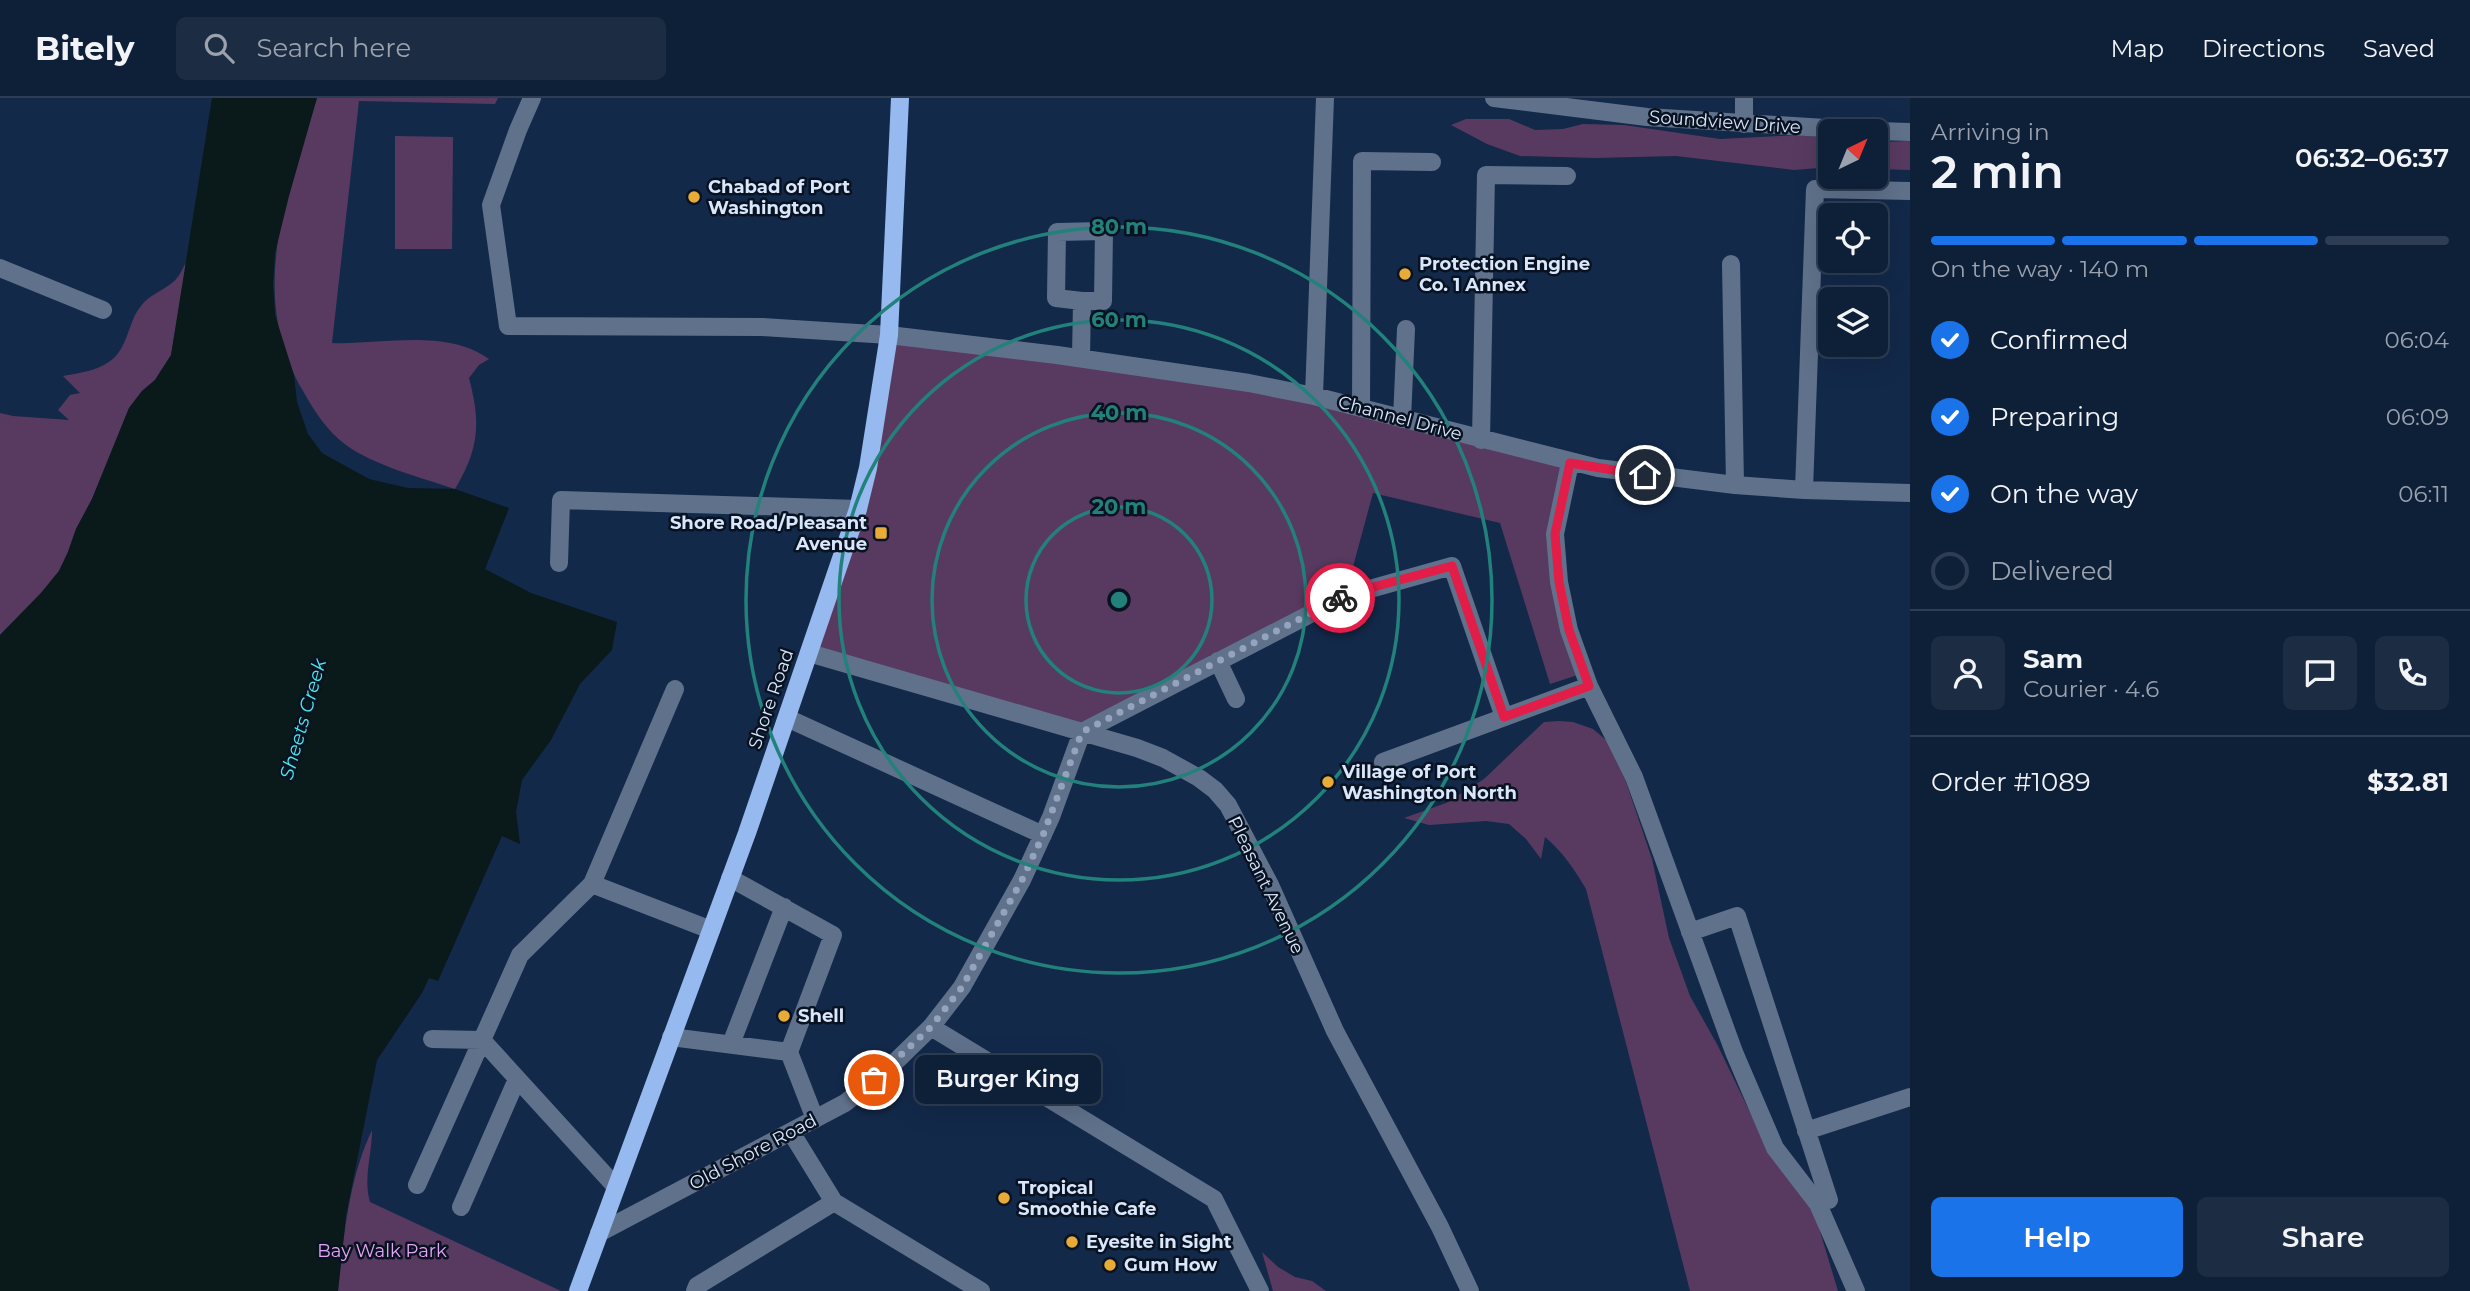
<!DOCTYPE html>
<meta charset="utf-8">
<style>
:root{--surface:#0e1f38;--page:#1c2c43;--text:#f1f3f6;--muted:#9ba2ae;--line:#2e3d53;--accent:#1a73e8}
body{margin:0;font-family:Montserrat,sans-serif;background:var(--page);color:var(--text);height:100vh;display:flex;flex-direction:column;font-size:26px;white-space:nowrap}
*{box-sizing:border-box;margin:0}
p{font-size:23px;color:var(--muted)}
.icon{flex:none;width:38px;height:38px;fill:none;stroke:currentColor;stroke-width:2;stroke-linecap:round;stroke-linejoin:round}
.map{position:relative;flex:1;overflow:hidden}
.side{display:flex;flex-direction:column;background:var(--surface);width:560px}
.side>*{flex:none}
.needle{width:46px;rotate:43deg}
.buttons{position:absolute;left:1818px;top:21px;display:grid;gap:14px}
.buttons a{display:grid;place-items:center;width:70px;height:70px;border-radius:10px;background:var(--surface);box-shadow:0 7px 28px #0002,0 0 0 2px var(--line);font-size:35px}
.pin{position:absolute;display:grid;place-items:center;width:60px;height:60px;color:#fff;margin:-30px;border:4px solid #fff;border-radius:50%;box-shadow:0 2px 7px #0007}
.courier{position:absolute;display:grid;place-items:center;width:70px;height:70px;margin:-35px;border:5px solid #e11d48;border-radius:50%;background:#fff;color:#222;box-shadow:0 2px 9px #0007}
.bubble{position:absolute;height:49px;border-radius:10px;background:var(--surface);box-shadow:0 7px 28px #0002,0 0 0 2px var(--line);font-size:23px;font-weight:600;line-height:49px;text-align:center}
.overview em{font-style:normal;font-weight:600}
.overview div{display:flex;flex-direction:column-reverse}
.overview{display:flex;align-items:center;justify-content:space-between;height:119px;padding:0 21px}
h1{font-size:46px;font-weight:600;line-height:52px}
.bar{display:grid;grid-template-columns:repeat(4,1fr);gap:10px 7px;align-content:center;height:84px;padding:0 21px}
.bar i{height:9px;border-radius:5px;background:var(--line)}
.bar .active{background:var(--accent)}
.bar p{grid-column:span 4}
.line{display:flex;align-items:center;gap:18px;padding:0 21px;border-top:2px solid var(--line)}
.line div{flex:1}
.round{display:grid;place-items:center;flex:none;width:74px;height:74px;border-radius:10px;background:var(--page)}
ol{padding:0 21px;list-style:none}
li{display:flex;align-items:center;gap:21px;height:77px}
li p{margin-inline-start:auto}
li .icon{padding:7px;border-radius:50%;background:var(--accent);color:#fff;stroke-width:4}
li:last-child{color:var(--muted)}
li i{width:38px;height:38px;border:4px solid var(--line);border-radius:50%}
.button{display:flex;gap:14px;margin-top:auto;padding:14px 21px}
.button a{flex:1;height:80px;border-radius:10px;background:var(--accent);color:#fff;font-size:28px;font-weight:600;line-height:80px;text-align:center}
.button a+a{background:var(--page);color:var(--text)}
header{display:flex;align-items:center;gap:42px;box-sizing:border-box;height:98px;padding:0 35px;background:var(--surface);border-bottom:2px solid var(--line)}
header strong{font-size:33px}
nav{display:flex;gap:38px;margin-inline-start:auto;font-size:24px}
.search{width:490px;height:63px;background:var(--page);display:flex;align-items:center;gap:18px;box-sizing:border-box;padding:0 24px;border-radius:10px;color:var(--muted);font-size:26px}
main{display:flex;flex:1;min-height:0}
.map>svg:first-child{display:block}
.green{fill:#583a60}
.water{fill:#0a191a}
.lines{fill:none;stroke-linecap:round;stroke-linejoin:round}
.minor{stroke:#60718b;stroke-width:18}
.major{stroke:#96b9ef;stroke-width:18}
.done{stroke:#94a4be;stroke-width:7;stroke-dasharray:0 12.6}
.route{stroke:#e11d48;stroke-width:9}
.ring{fill:none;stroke:#23817c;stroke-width:3.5}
.poi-dot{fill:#e8ab37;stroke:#091221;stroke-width:2.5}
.labels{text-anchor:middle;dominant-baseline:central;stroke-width:5;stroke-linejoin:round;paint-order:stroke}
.street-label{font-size:18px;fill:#d9e7fd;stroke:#091221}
.poi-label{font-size:18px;font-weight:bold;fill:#d9e7fd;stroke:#091221;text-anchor:start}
.park-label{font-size:18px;fill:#e5a5f6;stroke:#091221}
.water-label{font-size:19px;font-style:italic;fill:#49ecf3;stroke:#091221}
.centre{fill:#23817c;stroke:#091221;stroke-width:3.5}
.ring-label{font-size:21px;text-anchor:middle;font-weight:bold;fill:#23817c;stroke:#091221;stroke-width:5;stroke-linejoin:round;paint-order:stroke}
</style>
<header>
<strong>Bitely</strong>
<div class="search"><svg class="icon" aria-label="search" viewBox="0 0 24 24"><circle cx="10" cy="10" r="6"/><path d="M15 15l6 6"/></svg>Search here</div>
<nav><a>Map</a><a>Directions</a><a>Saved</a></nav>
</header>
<main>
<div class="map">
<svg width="1910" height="1193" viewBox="0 0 1910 1193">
<rect width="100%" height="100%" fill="#13294a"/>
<path class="green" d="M317 0H498L495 6 359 3 332 245C381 247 445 230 489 261L479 267 469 280C481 325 479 351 455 391 422 380 373 367 346 347 326 332 315 314 303 293 247 197 286 98 317 0Z
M1466 21H1509L1535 32 1563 31 1583 26 1624 27 1720 41 1798 37 1830 40V69L1794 72 1676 58 1595 60 1520 58 1487 46 1451 27Z
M395 38 453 39 452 151H395Z
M1910 43V72L1876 71V44Z
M187 163 171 257 155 282 142 293 129 310 92 401 76 431 68 454 59 473 41 495 0 537V315L13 318 69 322 58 312 70 297 80 295 63 278C86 274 112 271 123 247 130 234 131 220 141 208 149 197 161 194 172 185 179 180 182 171 187 163Z
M887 241 1249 285 1568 364 1555 436 1584 575 1550 586 1500 425 1373 395 1345 498 1082 634 809 555 858 411Z
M1559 623 1573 624 1593 631 1606 642 1625 681 1652 761 1669 840 1690 898 1718 948 1758 1031 1813 1110 1838 1193H1690L1586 791C1574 771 1563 754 1545 739L1541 761 1526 741 1509 726 1486 723 1429 727 1404 720 1446 705 1484 681 1544 624Z
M372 1032C372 1057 363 1080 370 1104L561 1193H338C344 1138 348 1083 372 1032Z
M1262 1154 1278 1169 1295 1179 1312 1183 1326 1193H1273Z"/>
<path class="water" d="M212 0H317L289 98 275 155 273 185 275 217 294 277 297 304 308 336 322 355 369 381 408 390 455 391 509 410 485 471 531 495 617 524 612 552 580 586 551 642 522 682 516 714 520 746 502 738 438 883 429 880 422 895 377 962 346 1118 338 1193H0V537L41 495 59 473 68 454 76 431 92 401 129 310 142 293 155 282 171 257Z"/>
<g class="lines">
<path class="minor" d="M532 0 518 32 491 107 508 228 762 229 889 237 1057 257 1249 285 1314 298 1598 370 1735 387 1804 392 1910 395
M1494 0 1647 19 1873 33
M1744 26V0
M1876 33 1910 34
M1731 166 1735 387
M0 170 103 212
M1081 260 1082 203H1103L1104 133 1057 134 1056 200 1082 203
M1314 298 1325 0
M1361 310 1362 63 1432 64
M1402 321 1406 231
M1481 342 1486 77 1567 78
M1570 365 1555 436 1559 484 1569 532 1589 588 1634 679 1734 954 1775 1050 1818 1106 1856 1193
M1804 392 1815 91 1910 93
M559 465 561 402 858 411
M809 555 1137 650 1163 660 1199 680 1215 692 1228 707 1270 787 1335 933 1440 1129 1470 1193
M1218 563 1236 601
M787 620 1043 737
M1082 634 1345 498 1452 468 1504 619
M1383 664 1589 588
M730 780 833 837 789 954 815 1021
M592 786 711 832
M1690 834 1737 818 1829 1102
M931 929 1214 1101 1260 1193
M671 939 789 954
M731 946 784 809
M1806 1033 1910 999
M791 1034 834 1104 981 1193
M417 1087 482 942 432 941
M616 1089 482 942 520 857 592 786 675 591
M461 1109 517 981
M599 1135 845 1005 889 970 931 929 962 889 1022 782 1051 719 1082 634
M695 1193 697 1188 834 1104"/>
<path class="major" d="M578 1193 747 735 858 411 868 370 889 237 900 0"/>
</g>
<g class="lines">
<path class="done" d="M874 982 931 929 962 889 1022 782 1043 737 1082 634 1340 500"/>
<path class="route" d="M1340 500 1377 488 1452 468 1504 619 1589 588 1569 532 1559 484 1555 436 1570 365 1645 377"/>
</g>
<g class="ring">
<circle cx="1119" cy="502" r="93"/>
<circle cx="1119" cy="502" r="187"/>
<circle cx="1119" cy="502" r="280"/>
<circle cx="1119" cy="502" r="373"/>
</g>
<g class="poi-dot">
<circle cx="694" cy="99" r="7"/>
<circle cx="1405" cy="176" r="7"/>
<rect x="874" y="428" width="14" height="14" rx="3.5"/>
<circle cx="1328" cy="684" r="7"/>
<circle cx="784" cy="918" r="7"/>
<circle cx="1004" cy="1100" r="7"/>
<circle cx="1072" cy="1144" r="7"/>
<circle cx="1110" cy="1167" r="7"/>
</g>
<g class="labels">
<g class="street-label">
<text transform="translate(1725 24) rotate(4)">Soundview Drive</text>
<text transform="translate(1400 320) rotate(15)">Channel Drive</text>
<text transform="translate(771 601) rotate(-71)">Shore Road</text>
<text transform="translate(1266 787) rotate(64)">Pleasant Avenue</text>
<text transform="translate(753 1054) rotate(-28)">Old Shore Road</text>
</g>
<g class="poi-label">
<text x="708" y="89">Chabad of Port<tspan x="708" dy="21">Washington</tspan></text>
<text x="1419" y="166">Protection Engine<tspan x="1419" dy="21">Co. 1 Annex</tspan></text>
<text x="867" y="425" text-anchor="end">Shore Road/Pleasant<tspan x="867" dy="21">Avenue</tspan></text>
<text x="1342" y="674">Village of Port<tspan x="1342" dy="21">Washington North</tspan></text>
<text x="798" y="918">Shell</text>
<text x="1018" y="1090">Tropical<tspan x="1018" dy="21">Smoothie Cafe</tspan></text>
<text x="1086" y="1144">Eyesite in Sight</text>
<text x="1124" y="1167">Gum How</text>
</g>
<g class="park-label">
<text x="382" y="1153">Bay Walk Park</text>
</g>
<g class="water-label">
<text transform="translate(303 621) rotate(-74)">Sheets Creek</text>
</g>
</g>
<circle cx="1119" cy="502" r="10" class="centre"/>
<g class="ring-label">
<text x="1119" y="136">80 m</text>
<text x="1119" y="229">60 m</text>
<text x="1119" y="322">40 m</text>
<text x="1119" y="416">20 m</text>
</g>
</svg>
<div class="buttons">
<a><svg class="needle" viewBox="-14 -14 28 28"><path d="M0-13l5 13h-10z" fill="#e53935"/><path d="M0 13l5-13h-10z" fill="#9ba2ae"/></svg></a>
<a><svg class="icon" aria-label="locate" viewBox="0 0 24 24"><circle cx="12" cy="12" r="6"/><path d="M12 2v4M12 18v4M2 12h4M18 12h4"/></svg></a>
<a><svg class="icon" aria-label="layers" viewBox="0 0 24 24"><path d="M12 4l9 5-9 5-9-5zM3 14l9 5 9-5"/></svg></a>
</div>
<div class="pin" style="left:874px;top:982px;background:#ea580c"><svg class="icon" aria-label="bag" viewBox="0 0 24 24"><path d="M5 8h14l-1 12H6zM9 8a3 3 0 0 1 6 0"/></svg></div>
<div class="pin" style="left:1645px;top:377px;background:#1f2937"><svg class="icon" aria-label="home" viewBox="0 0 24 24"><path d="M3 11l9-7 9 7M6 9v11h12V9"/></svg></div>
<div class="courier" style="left:1340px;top:500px"><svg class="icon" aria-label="bike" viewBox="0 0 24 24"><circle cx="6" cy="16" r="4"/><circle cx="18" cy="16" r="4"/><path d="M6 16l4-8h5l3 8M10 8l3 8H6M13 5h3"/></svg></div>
<div class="bubble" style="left:915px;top:957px;width:186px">Burger King</div>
</div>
<section class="side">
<div class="overview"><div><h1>2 min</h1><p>Arriving in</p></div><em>06:32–06:37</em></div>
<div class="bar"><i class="active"></i><i class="active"></i><i class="active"></i><i></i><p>On the way · 140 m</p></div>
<ol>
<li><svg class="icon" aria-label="check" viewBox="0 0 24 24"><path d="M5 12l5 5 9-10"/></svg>Confirmed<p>06:04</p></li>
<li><svg class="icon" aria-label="check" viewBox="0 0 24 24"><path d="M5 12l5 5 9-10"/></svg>Preparing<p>06:09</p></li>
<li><svg class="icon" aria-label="check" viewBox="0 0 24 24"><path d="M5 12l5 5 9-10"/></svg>On the way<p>06:11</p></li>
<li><i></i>Delivered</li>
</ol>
<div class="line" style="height:126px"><a class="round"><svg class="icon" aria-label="person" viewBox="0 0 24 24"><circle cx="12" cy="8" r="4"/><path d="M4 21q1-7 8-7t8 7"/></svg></a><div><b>Sam</b><p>Courier · 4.6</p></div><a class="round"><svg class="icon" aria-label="chat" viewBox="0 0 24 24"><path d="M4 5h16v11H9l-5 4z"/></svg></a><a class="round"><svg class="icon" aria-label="phone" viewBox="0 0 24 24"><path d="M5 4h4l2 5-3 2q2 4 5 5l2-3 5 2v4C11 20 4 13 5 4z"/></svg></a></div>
<div class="line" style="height:91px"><div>Order #1089</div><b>$32.81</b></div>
<div class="button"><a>Help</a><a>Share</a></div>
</section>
</main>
